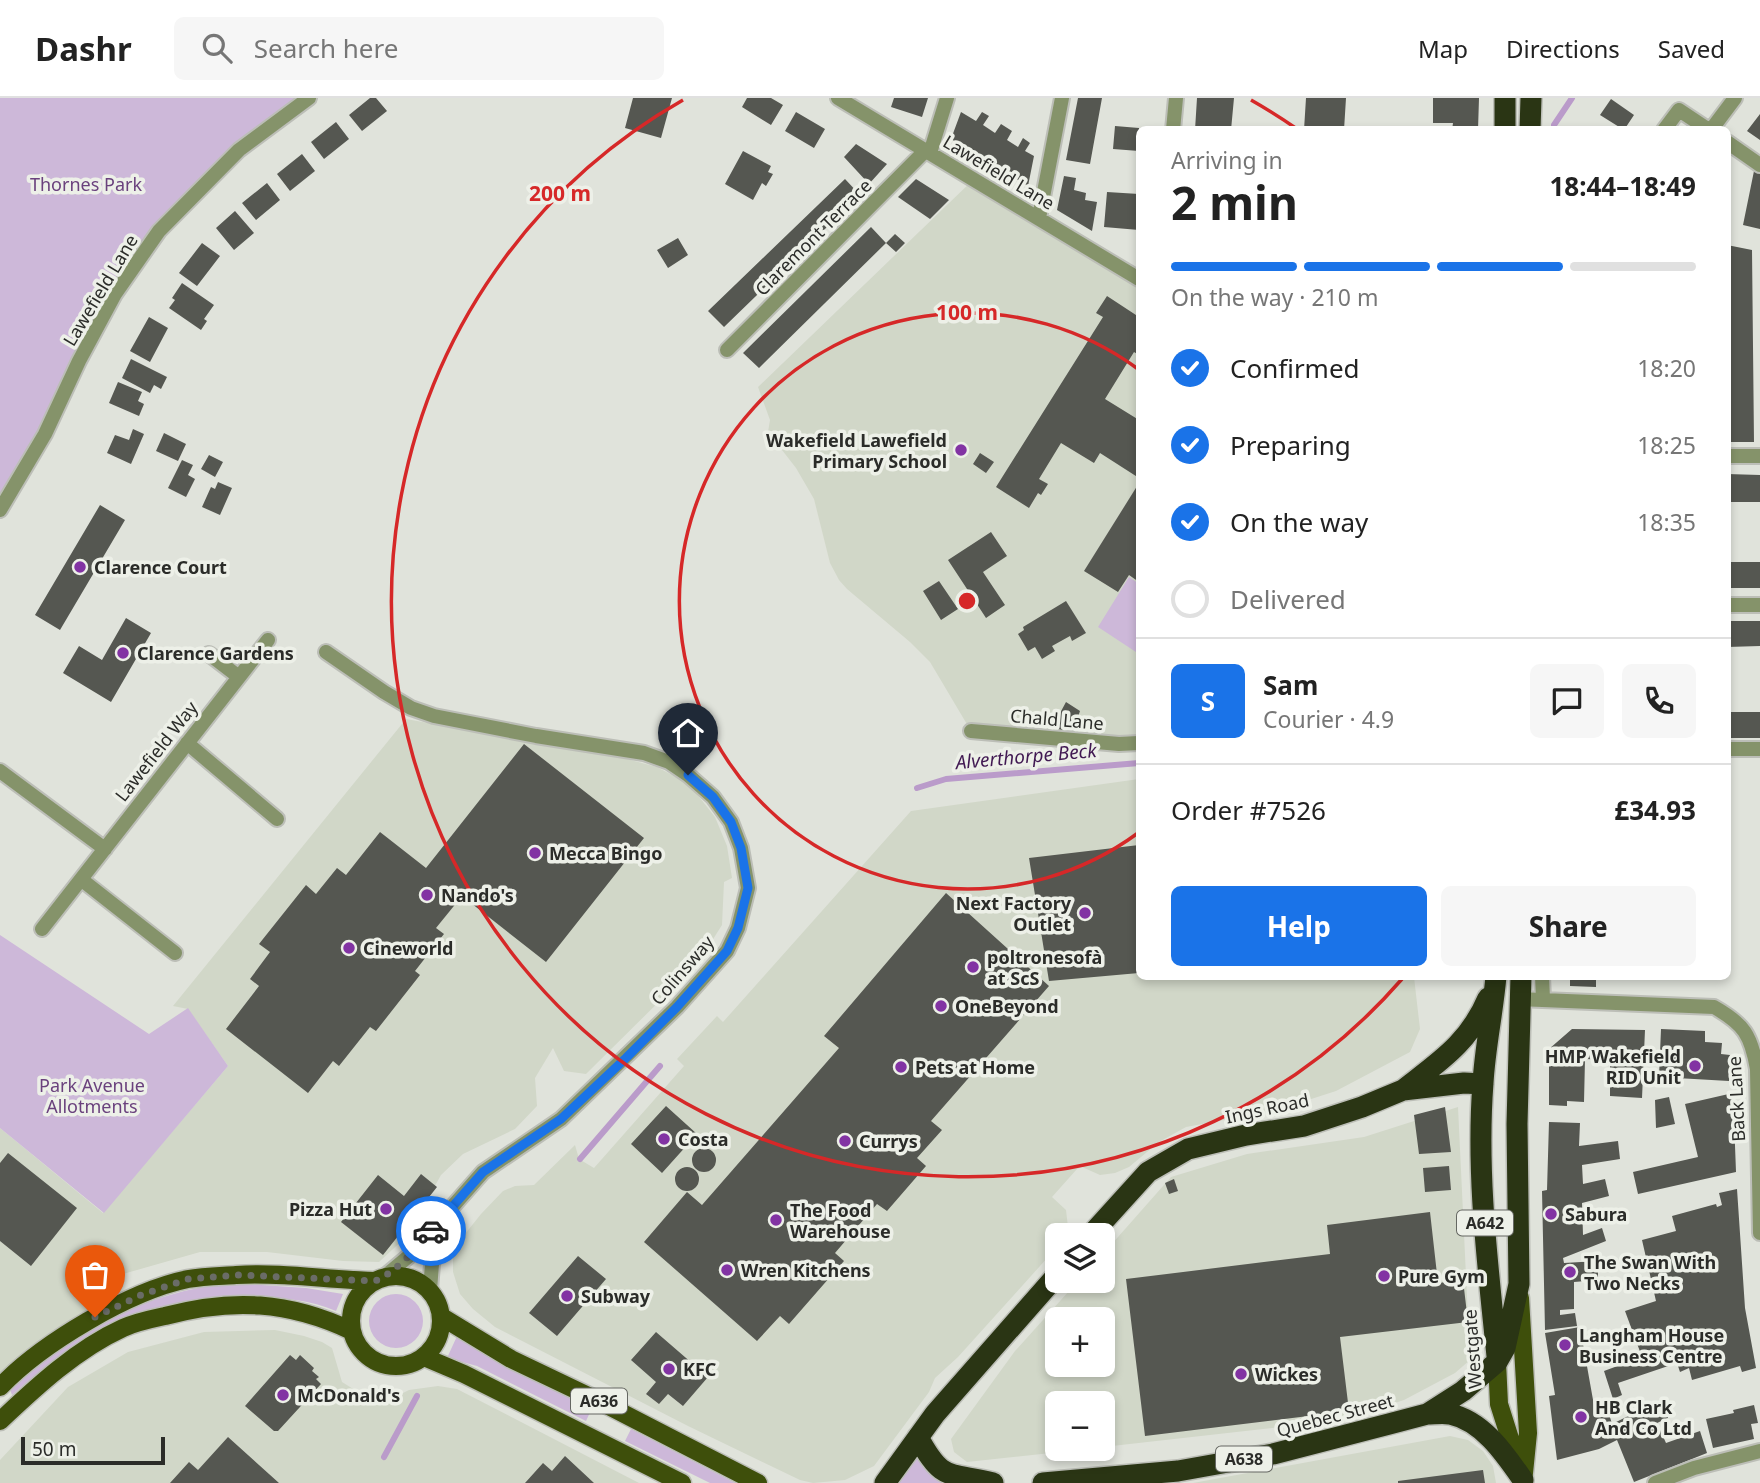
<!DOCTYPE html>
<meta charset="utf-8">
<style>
:root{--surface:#fff;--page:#f6f6f6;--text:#222;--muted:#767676;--line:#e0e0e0;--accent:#1a73e8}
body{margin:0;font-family:"Noto Sans",sans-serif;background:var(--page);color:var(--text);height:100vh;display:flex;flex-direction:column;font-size:26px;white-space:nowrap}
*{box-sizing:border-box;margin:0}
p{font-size:23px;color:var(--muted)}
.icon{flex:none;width:38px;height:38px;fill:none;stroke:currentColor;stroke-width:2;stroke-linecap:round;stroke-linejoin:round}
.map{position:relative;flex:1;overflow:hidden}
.sheet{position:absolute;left:1136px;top:28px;width:595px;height:854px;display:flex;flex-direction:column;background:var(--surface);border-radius:10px;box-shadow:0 4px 10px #0003}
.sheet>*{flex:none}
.buttons{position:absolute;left:1045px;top:1125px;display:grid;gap:14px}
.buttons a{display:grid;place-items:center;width:70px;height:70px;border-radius:10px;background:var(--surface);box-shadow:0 4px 10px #0003;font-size:35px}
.scale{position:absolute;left:21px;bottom:18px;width:144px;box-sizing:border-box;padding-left:7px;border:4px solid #2b2c29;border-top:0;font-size:19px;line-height:24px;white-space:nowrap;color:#2b2c29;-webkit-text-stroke:5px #edf0e8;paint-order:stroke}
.pin{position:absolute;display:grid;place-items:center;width:60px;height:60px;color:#fff;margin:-72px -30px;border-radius:50% 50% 50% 0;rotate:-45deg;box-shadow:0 0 7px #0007}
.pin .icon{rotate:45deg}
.courier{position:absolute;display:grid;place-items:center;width:70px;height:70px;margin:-35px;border:5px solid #1a73e8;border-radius:50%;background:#fff;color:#222;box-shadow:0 2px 9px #0007}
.headline em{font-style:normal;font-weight:700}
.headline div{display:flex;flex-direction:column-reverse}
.headline{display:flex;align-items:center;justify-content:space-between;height:119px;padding:0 35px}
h1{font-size:46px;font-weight:700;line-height:52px}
.bar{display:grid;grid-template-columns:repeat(4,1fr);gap:10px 7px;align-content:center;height:84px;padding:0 35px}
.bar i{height:9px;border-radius:5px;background:var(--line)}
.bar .current{background:var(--accent)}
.bar p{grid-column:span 4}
.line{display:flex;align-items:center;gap:18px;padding:0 35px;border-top:2px solid var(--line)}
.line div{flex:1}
.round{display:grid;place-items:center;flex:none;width:74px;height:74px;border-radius:10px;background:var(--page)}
ol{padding:0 35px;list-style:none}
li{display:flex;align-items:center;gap:21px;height:77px}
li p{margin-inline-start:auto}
li .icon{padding:7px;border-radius:50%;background:var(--accent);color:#fff;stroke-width:4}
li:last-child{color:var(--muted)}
li i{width:38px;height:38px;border:4px solid var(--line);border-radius:50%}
.action{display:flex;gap:14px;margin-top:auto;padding:14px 35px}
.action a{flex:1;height:80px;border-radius:10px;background:var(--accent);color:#fff;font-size:28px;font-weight:700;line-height:80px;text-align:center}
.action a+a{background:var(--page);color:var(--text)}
header{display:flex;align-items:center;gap:42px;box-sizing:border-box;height:98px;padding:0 35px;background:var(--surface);border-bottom:2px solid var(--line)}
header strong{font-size:33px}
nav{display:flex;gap:38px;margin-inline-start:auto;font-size:24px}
.search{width:490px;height:63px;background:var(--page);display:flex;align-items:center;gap:18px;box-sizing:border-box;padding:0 24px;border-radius:10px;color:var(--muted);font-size:26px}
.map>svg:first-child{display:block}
.built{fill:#d1d7c8;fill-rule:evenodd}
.green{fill:#cdb8d9}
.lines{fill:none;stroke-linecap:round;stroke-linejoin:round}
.stream{stroke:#ba9bca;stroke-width:6}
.building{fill:#555751}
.street-casing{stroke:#bcbeb7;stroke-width:18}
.primary-casing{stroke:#bcbeb7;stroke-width:21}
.highway-casing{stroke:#bcbeb7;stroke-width:24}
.street{stroke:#85936a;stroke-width:14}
.primary{stroke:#3e4f0b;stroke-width:18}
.highway{stroke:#2a3514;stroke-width:21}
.done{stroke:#6a6c67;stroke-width:7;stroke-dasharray:0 12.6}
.route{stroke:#1a73e8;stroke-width:9}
.ring{fill:none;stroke:#d62828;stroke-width:3.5}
.poi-dot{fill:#8233a3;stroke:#edf0e8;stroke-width:2.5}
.labels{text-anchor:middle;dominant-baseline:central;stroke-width:7;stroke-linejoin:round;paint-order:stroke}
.shield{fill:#edf0e8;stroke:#656762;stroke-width:2}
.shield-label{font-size:16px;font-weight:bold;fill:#2b2c29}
.street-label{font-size:18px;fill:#2b2c29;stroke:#edf0e8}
.park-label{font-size:18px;fill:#6a417d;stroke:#edf0e8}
.poi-label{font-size:18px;font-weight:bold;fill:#2b2c29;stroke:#edf0e8;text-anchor:start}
.water-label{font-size:19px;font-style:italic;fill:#411952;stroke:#edf0e8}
.centre{fill:#d62828;stroke:#edf0e8;stroke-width:3.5}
.ring-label{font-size:21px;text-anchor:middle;font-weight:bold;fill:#d62828;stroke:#edf0e8;stroke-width:7;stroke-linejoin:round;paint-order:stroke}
</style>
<header>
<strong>Dashr</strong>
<div class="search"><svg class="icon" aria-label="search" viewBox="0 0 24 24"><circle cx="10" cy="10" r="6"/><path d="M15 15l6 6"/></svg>Search here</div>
<nav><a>Map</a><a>Directions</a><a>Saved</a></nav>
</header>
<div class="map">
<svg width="1760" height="1385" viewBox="0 0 1760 1385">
<rect width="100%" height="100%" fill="#e0e3db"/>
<path class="built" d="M974 81 1139 181V635L1136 645 971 633 930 564 910 544 847 491 839 482 830 465 814 401 796 370 768 334 770 322 758 289Z
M406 621 623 660 657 669 689 686 715 719 727 748 732 780 724 784 722 827 698 865 586 976 564 973 553 950 535 980 537 1008 515 1031 463 1056 441 1077 407 1138 379 1164 343 1163 267 1154H200L123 1176 76 1198 95 1219 0 1287V1030L103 1115 228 968 188 911 173 908Z
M1139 681V878L1414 879 1420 931 1410 954 1336 993 1274 1013 1186 1029 1159 1044 1129 1069 1115 1075 1100 1077 1082 1069 1077 1071 1052 1099 1066 1112 1068 1129 1065 1137 1057 1138V1149L1049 1158 958 1259 935 1280 929 1294 874 1368 845 1382 813 1385 800 1382 688 1328 495 1229 473 1211 460 1196 453 1174V1160L461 1141 481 1116 503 1093 515 1088 534 1087 575 1047 579 1061 594 1070 684 968 677 961 717 918 723 924 911 713Z
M1458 1009 1470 1262 1455 1275 1404 1302 1342 1322 1103 1349 1102 1306H1057V1351H1088L967 1364 954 1354 951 1341 1015 1253 1078 1183H1102L1103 1156 1171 1079 1247 1056 1364 1039ZM1057 1222H1102V1267H1057Z
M275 1232 304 1238 322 1244 332 1250 342 1284 379 1307 409 1292 438 1288 457 1291 639 1385H0V1362L68 1289 128 1254 204 1234Z
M1450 1338 1468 1342 1483 1353 1493 1368 1496 1385H1193Z"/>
<path class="green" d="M0 0H309L239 52 159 133 0 412Z
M1129 479 1139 486V556L1098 529Z
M0 837 149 936 188 910 228 968 104 1115 0 1030Z
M246 1186 306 1190 343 1196 336 1213C310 1202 285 1200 258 1199 157 1194 86 1234 12 1297L10 1291C66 1243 123 1205 198 1190 213 1187 230 1187 246 1186Z
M369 1223a27 27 0 1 1 54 0a27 27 0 1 1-54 0Z
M458 1236 490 1258 592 1310 586 1323 477 1268 447 1260Z
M631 1331 735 1385H710L625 1343Z
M918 1358 958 1385H898Z"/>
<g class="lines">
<path class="stream" d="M1554 32V27L1572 0
M917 690 946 681 1139 665
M580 1061 660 968
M384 1359 417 1298"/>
</g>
<path class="building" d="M370 0H376L387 13 362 33 349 17Z
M633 0H672L661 40 625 30Z
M747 0H771L783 7 771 27 742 9Z
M894 0H928L922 19 891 9Z
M1078 0H1102L1090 66 1066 62Z
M1197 0H1234L1231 32H1195Z
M1306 0H1346L1344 32H1304Z
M1433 0H1479L1478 32H1452L1453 25H1433Z
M1611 1 1634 17 1624 32 1600 17Z
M796 14 825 31 814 50 785 33Z
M961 14 976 23 982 14 989 18 983 27 995 35 1001 26 1012 33 1007 42 1018 49 1023 40 1030 45 1025 53 1034 58 1028 88 951 41Z
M1760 16V42L1747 33Z
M336 24 349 41 324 61 311 44Z
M1115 28 1139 30V53L1113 51Z
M856 46 887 66 869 86 844 59Z
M743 53 771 68 768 74 773 76 766 88 762 85 753 102 725 86Z
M302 56 315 73 290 93 277 76Z
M1754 73 1760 75V131L1743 127Z
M1064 78 1076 80 1074 92 1086 95 1085 102 1097 104 1092 133 1057 112Z
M845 81 860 97 724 229 708 213Z
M916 81 949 102 930 121 898 99Z
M267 85 280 102 256 122 242 105Z
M1107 94 1139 96V132L1104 129Z
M235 113 254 135 234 152 216 130Z
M871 129 886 145 895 136 905 145 896 154 886 145 759 270 743 255Z
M678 140 688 157 668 170 657 152Z
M202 145 220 158 197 188 179 175Z
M1727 147 1752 152 1754 344H1728Z
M182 185 214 207 204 221 207 223 201 232 169 210 175 202 172 200Z
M1107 198 1139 219V257L1134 254 1105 301 1139 322V380L1100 355 1094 365 1061 345 1039 381 1048 386 1041 397 1038 395 1029 410 996 389 1103 219 1096 215Z
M149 219 168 230 150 264 130 253Z
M131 261 167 279 161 291 154 287 150 295 122 280Z
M118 284 142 294 138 303 144 306 139 318 109 305Z
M133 331 144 336 131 366 107 355 115 337 129 342Z
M164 335 186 346 178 363 156 353Z
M980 355 994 364 986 375 973 366Z
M209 357 223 364 215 379 201 371Z
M182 362 193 367 188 377 195 381 186 399 168 390Z
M1727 376 1760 377V404H1727Z
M218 384 232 390 220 417 202 409 211 389 215 391Z
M1139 385V484L1129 477 1118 494 1084 473Z
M100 407 125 422 60 532 35 517Z
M991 434 1007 458 983 474 1005 507 986 520 948 462Z
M1727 464H1760V490H1727Z
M939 483 958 511 941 522 923 493Z
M1066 503 1086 535 1072 543 1070 538 1052 548 1055 553 1042 561 1035 549 1028 553 1018 536 1024 532 1023 529Z
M126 520 151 535 111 604 63 575 79 548 102 562Z
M1727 523H1760V548L1727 549Z
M1066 604 1080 613 1073 634 1052 630Z
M1727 614H1760V640H1727Z
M524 646 644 740 546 864 462 798 436 830 444 836 415 873 420 877 376 933 370 929 339 968 333 963 308 995 226 931 259 888 250 881 270 854 259 846 306 787 316 796 337 770 346 777 380 734 426 770Z
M1139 747V875L1049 883 1029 760Z
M946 795 1049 888 931 1023 942 1032 917 1060 926 1068 887 1113 877 1106 835 1155 844 1163 789 1226 780 1218 757 1243 644 1144 687 1094 702 1107 839 950 824 938Z
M1570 878H1596V889L1570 888Z
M1572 931 1645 932 1642 1000 1610 998V962L1585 961 1584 1004 1567 1003V1008L1549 1007V951Z
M1661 931 1705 933V944L1722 945 1721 956 1730 957 1729 983 1659 979Z
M1733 995 1736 1074 1638 1096 1633 1074 1698 1059 1685 1006Z
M1669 999 1675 1026 1656 1030 1655 1002Z
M666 1008 697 1036 662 1075 631 1046Z
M1445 1009 1451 1054 1419 1056 1414 1017Z
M1549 1024 1580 1025 1579 1048 1618 1043 1620 1061 1582 1067 1583 1086 1605 1081 1609 1098 1582 1105 1583 1137 1602 1130 1606 1143 1563 1160 1564 1165 1598 1163V1182L1574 1184V1211L1560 1212V1217L1575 1215 1577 1228 1545 1232 1542 1093 1547 1092Z
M692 1062a12 12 0 1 1 24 0a12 12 0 1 1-24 0Z
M8 1055 77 1110 31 1168 0 1143V1065Z
M1449 1068 1451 1092 1425 1094 1423 1070Z
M675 1081a12 12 0 1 1 24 0a12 12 0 1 1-24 0Z
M421 1076 437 1089 383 1157 341 1124 378 1077 404 1098Z
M1174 1081 1178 1093 1169 1096 1165 1085Z
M1737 1091 1745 1210 1756 1270 1742 1274 1740 1268 1692 1282 1689 1270 1680 1274 1677 1265 1618 1285 1622 1297 1613 1301 1604 1273 1642 1259 1625 1213 1656 1203 1642 1142 1676 1133 1672 1118 1716 1106 1717 1109 1722 1107 1719 1095Z
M1430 1114 1438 1185 1463 1182 1468 1224 1340 1239 1349 1313 1145 1338 1126 1181 1330 1156 1327 1127Z
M578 1158 606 1181 557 1238 529 1215Z
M1580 1229 1595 1313 1607 1309 1612 1326 1661 1302 1668 1320 1657 1325 1666 1345 1700 1333 1707 1355 1634 1384 1617 1342 1599 1351 1557 1362 1549 1298 1555 1297 1545 1235Z
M656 1234 708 1279 683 1308 668 1296 659 1306 646 1296 656 1284 631 1262Z
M290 1257 296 1262 300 1257 314 1270 312 1273 319 1279 316 1281 321 1286 278 1333H274L245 1308Z
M1754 1307 1758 1325 1751 1326 1754 1341 1713 1350 1706 1321 1734 1315 1733 1312Z
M228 1339 279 1385H170L189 1364 198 1372Z
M565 1358 594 1385H525L543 1365 552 1373Z
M1483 1372 1485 1385H1398V1383Z"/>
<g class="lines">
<defs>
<path id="street" d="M838 0 1139 181
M1173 32 1176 0
M1664 32 1679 12 1709 32
M1711 32 1735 0
M1727 44 1760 67
M930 55 947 0
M1039 120 1062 0
M727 252 926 52
M1727 358H1760
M0 412 45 336 79 263 115 196 159 133 239 52 309 0
M1727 507H1760
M326 554 384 594 411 610 434 618 536 638 644 655 669 664 688 677 713 699 731 724 741 750 748 790 738 830 727 853 677 909 561 1021 483 1074 409 1158 384 1179
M209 556 239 579
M971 633 1119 646 1139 645
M187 645 277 721
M1727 651H1760
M0 673 105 751
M82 782 175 855
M42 831 268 542
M1542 878 1543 901
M1520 901 1714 909C1744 926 1751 937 1757 971L1760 1135
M430 1192 432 1166 447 1119
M1655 1385 1694 1370 1760 1353"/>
<path id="primary" d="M351 1223a45 45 0 1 1 90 0a45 45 0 1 1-90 0Z
M1520 1200 1528 1335 1523 1385
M442 1219 511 1261 601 1304 758 1385
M424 1259 464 1276 682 1385
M1497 1264 1499 1306 1520 1372
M0 1289C41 1246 129 1193 188 1181 204 1178 221 1178 236 1177 283 1174 329 1182 375 1183
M0 1323C37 1288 77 1251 123 1230 136 1224 151 1221 165 1218 232 1200 289 1203 352 1233"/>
<path id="highway" d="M1505 32V0
M1530 32 1531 0
M1496 878C1493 914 1485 949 1483 985 1476 1076 1488 1168 1497 1258
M1403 992C1440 963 1469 945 1488 900
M1090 1138 1148 1074 1188 1051 1246 1037 1304 1028 1362 1009 1403 992 1464 985 1483 986
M1427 1316C1434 1316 1443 1315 1450 1316 1483 1323 1505 1356 1523 1382
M918 1339C942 1384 948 1374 993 1385
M885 1385 935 1316 1057 1177
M1043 1385 1178 1373 1273 1356 1389 1326 1427 1316 1463 1293 1497 1264 1505 1250 1519 1186 1517 1026 1521 878"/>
</defs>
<use href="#street" class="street-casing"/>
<use href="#primary" class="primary-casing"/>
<use href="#highway" class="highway-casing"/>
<use href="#street" class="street"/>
<use href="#primary" class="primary"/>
<use href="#highway" class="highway"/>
</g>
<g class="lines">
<path class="done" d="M95 1219 141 1197 188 1181 238 1177 375 1183C398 1173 415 1151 431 1133"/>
<path class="route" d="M431 1133 483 1074 561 1021 626 960 677 909 727 853 738 830 748 790 741 750 731 724 713 699 688 677"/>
</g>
<g class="ring">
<path d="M1138 735A288 288 0 1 1 1138 271"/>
<path d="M1402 881A576 576 0 1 1 683 2M1251 2A576 576 0 0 1 1297 31"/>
</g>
<g class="poi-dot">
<circle cx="961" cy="352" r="7"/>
<circle cx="80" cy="469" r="7"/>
<circle cx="123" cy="555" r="7"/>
<circle cx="535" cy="755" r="7"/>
<circle cx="427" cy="797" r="7"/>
<circle cx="1085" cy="815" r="7"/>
<circle cx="349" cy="850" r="7"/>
<circle cx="973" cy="869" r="7"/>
<circle cx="941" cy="908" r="7"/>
<circle cx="1695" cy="968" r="7"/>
<circle cx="901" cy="969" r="7"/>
<circle cx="664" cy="1041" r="7"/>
<circle cx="845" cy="1043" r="7"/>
<circle cx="386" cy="1111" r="7"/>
<circle cx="1551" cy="1116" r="7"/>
<circle cx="776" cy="1122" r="7"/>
<circle cx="727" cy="1172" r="7"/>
<circle cx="1570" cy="1174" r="7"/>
<circle cx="1384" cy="1178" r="7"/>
<circle cx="567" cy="1198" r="7"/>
<circle cx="1565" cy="1247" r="7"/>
<circle cx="669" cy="1271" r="7"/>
<circle cx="1241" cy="1276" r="7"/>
<circle cx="283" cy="1297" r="7"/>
<circle cx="1581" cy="1319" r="7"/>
</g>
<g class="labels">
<g class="shield">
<rect x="1457" y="1112.5" width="56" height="25" rx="5"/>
<rect x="571" y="1290.5" width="56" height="25" rx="5"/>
<rect x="1216" y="1348.5" width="56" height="25" rx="5"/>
</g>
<g class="shield-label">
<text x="1485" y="1125">A642</text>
<text x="599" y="1303">A636</text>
<text x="1244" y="1361">A638</text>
</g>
<g class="street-label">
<text transform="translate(999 74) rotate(31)">Lawefield Lane</text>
<text transform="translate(813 139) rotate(-45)">Claremont Terrace</text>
<text transform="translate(100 192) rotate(-59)">Lawefield Lane</text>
<text transform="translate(1057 621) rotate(5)">Chald Lane</text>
<text transform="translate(156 653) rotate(-52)">Lawefield Way</text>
<text transform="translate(682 872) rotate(-49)">Colinsway</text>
<text transform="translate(1736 1001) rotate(-93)">Back Lane</text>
<text transform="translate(1267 1010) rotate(-12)">Ings Road</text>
<text transform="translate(1472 1251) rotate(-94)">Westgate</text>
<text transform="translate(1335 1317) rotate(-15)">Quebec Street</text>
</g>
<g class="park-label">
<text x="86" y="86">Thornes Park</text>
<text x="92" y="987">Park Avenue<tspan x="92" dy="21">Allotments</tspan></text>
</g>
<g class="poi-label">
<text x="947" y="342" text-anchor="end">Wakefield Lawefield<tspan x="947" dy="21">Primary School</tspan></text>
<text x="94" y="469">Clarence Court</text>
<text x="137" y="555">Clarence Gardens</text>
<text x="549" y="755">Mecca Bingo</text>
<text x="441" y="797">Nando's</text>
<text x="1071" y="805" text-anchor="end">Next Factory<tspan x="1071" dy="21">Outlet</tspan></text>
<text x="363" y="850">Cineworld</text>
<text x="987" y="859">poltronesofà<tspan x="987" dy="21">at ScS</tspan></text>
<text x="955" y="908">OneBeyond</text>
<text x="1681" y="958" text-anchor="end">HMP Wakefield<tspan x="1681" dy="21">RID Unit</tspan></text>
<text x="915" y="969">Pets at Home</text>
<text x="678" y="1041">Costa</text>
<text x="859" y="1043">Currys</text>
<text x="372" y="1111" text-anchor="end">Pizza Hut</text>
<text x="790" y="1112">The Food<tspan x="790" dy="21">Warehouse</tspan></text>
<text x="1565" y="1116">Sabura</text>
<text x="1584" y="1164">The Swan With<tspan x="1584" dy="21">Two Necks</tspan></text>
<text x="741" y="1172">Wren Kitchens</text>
<text x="1398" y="1178">Pure Gym</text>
<text x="581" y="1198">Subway</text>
<text x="1579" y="1237">Langham House<tspan x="1579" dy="21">Business Centre</tspan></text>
<text x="683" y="1271">KFC</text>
<text x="1255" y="1276">Wickes</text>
<text x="297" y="1297">McDonald's</text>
<text x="1595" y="1309">HB Clark<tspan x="1595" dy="21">And Co Ltd</tspan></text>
</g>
<g class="water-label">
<text transform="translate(1026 658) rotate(-5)">Alverthorpe Beck</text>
</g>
</g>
<circle cx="967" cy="503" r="10" class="centre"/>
<g class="ring-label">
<text x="560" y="103">200 m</text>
<text x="967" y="222">100 m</text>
</g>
</svg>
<div class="buttons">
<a><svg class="icon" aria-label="layers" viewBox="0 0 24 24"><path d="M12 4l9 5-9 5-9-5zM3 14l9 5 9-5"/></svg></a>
<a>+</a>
<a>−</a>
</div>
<div class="scale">50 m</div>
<div class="pin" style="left:95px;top:1219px;background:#ea580c"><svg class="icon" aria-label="bag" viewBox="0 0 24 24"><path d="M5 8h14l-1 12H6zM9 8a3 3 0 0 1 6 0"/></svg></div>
<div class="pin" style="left:688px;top:677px;background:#1f2937"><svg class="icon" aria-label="home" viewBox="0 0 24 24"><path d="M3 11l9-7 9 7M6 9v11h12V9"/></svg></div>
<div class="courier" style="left:431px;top:1133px"><svg class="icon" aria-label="car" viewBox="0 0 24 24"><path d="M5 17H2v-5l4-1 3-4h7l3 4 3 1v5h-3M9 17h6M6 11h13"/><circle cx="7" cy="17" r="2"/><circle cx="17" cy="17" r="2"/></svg></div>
<section class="sheet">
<div class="headline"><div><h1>2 min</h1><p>Arriving in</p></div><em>18:44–18:49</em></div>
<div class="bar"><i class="current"></i><i class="current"></i><i class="current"></i><i></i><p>On the way · 210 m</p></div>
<ol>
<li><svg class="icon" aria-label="check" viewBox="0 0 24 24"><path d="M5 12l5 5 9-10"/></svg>Confirmed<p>18:20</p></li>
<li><svg class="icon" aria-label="check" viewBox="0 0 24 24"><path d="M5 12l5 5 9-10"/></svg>Preparing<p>18:25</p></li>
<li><svg class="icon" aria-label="check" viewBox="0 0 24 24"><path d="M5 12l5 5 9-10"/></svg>On the way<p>18:35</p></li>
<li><i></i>Delivered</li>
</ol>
<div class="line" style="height:126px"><b class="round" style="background:var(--accent);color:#fff">S</b><div><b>Sam</b><p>Courier · 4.9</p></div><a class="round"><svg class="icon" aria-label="chat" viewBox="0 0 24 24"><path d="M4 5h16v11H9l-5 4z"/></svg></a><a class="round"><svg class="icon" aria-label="phone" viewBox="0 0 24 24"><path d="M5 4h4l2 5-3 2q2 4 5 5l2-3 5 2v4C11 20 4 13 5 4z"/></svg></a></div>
<div class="line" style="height:91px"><div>Order #7526</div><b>£34.93</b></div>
<div class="action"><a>Help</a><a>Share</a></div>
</section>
</div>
